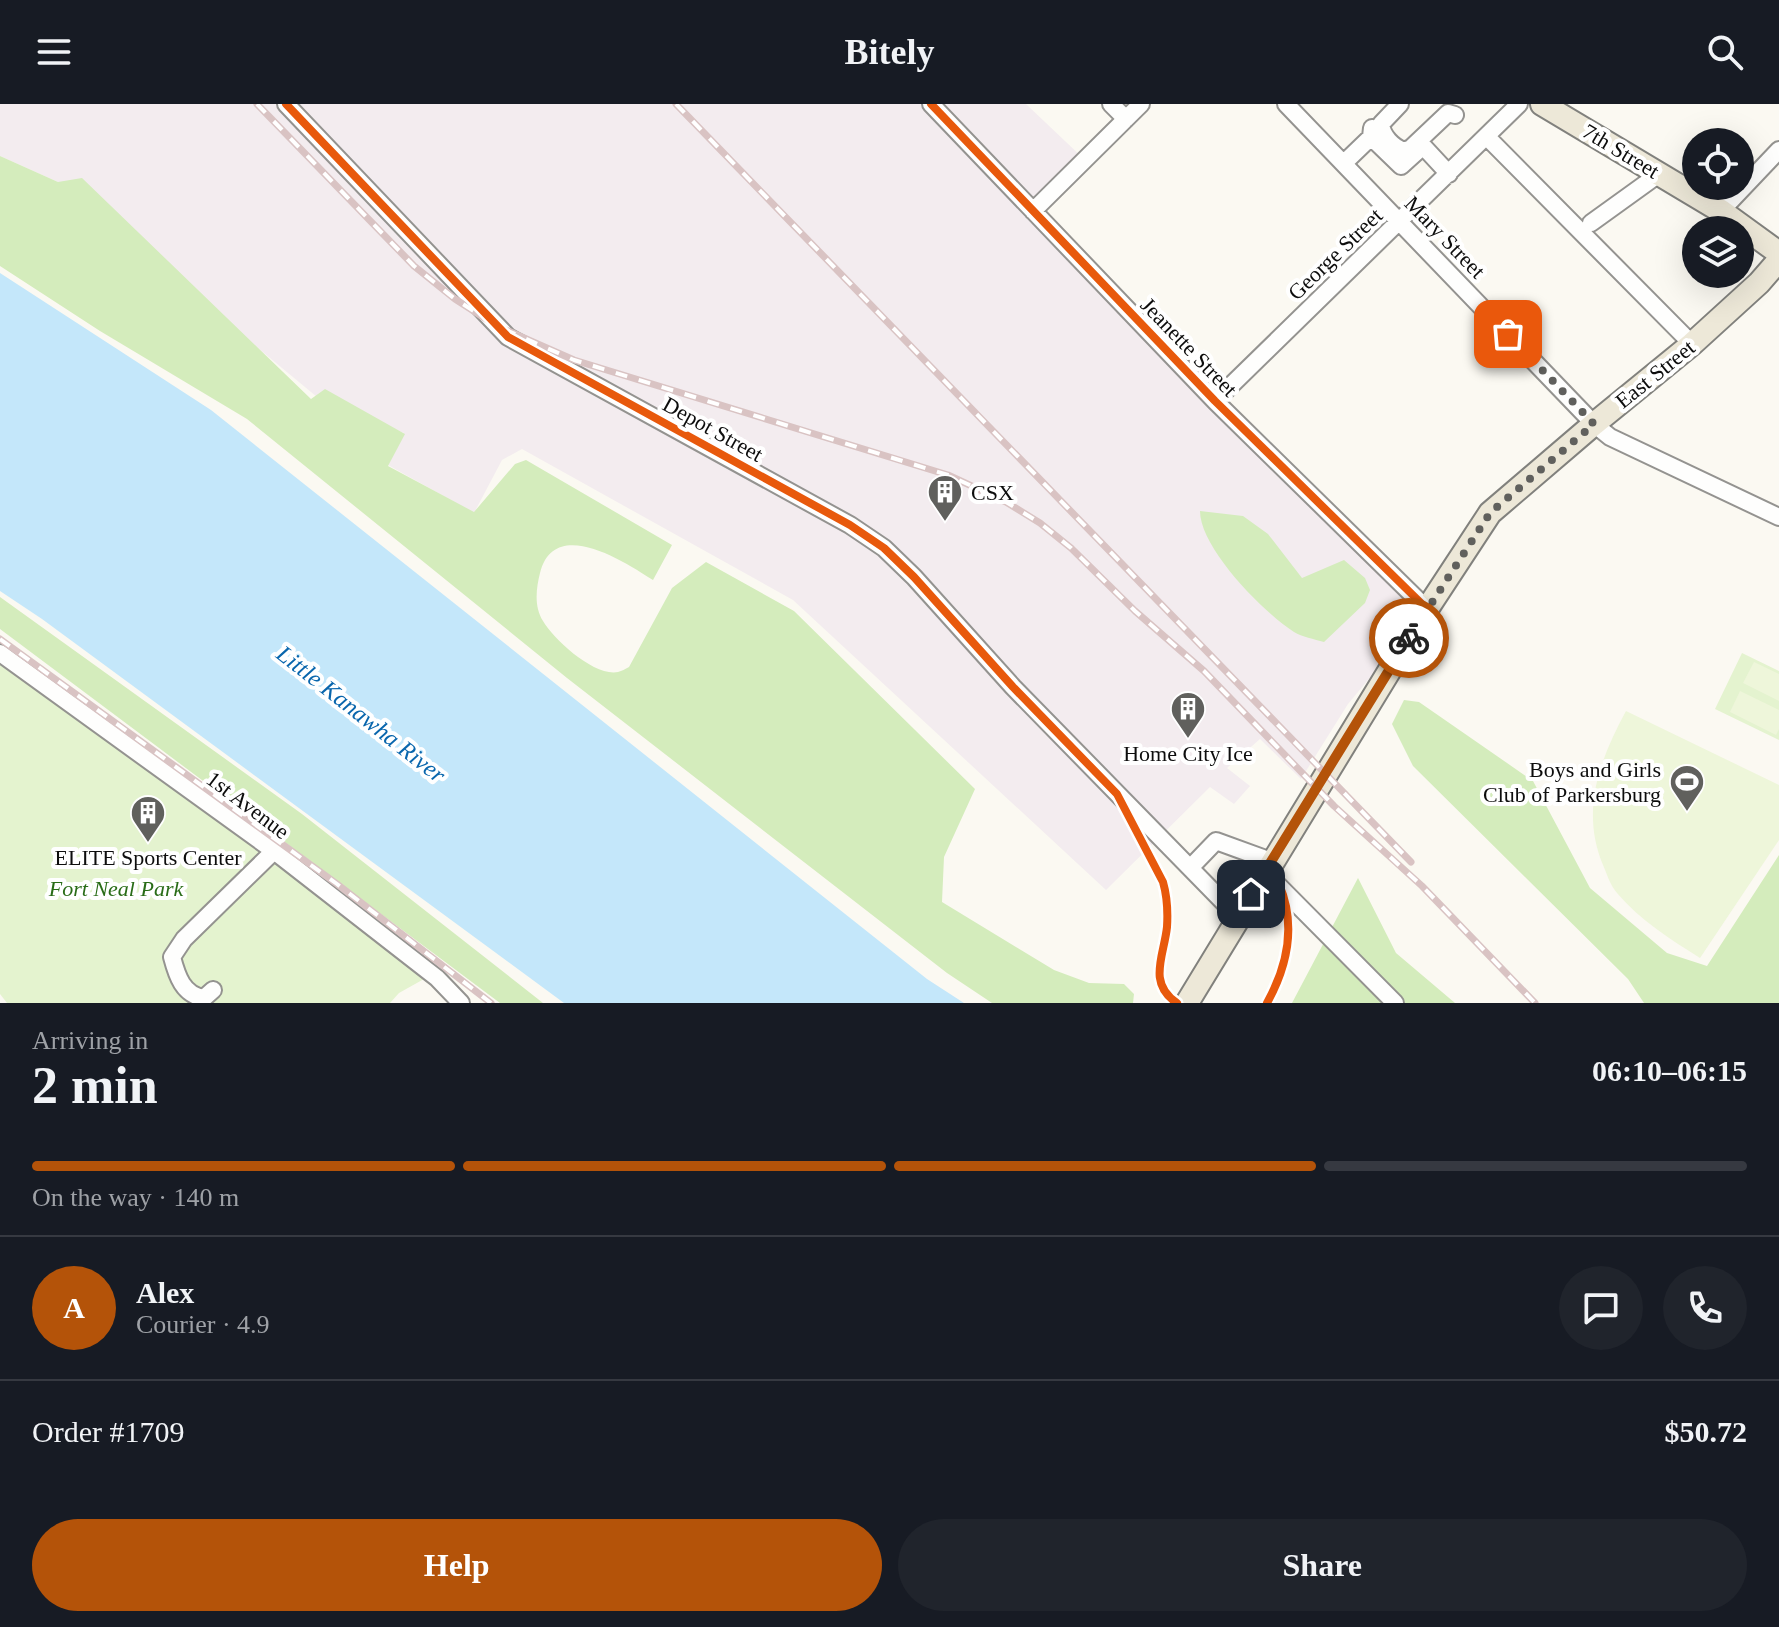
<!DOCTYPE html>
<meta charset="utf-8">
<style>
:root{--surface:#171b24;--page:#20242c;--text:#f1f3f6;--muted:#9ea1a6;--line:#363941;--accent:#b45309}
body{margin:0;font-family:Georgia,serif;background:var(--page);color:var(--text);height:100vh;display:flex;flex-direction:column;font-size:30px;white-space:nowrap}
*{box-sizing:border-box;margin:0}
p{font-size:26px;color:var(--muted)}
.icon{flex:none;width:44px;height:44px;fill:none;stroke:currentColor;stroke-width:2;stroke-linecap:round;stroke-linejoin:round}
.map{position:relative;height:899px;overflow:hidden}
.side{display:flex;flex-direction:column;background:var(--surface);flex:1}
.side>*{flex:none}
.tools{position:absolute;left:1682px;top:24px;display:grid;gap:16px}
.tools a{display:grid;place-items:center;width:72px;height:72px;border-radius:50%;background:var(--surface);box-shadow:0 8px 32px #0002;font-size:40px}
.pin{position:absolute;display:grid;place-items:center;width:68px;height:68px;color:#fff;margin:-34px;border-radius:16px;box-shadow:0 4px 12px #0006}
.courier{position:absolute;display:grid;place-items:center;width:80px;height:80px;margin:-40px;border:6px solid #b45309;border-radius:50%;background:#fff;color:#222;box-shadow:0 2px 10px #0007}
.summary em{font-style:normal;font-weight:600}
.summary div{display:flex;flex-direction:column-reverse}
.summary{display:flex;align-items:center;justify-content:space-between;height:136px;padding:0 32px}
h1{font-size:52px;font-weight:600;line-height:60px}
.bar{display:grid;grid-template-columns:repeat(4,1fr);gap:12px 8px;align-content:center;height:96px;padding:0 32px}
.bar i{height:10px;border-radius:6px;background:var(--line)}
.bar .current{background:var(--accent)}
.bar p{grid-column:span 4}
.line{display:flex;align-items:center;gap:20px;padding:0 32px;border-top:2px solid var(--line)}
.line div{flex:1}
.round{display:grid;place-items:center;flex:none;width:84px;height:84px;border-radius:42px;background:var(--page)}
.button{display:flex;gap:16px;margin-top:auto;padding:16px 32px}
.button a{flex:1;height:92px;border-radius:48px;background:var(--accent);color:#fff;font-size:32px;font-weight:600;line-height:92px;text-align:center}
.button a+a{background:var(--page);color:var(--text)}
header{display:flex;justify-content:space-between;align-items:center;height:104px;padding:0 32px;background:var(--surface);font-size:36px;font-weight:600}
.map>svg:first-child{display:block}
.industrial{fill:#f3ecef}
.green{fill:#e4f3cf}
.forest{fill:#d4ecbc}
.pitch{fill:#eef6da}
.water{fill:#c4e7fa}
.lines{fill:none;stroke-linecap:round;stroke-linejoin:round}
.minor-casing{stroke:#949390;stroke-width:20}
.major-casing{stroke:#81817d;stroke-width:26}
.minor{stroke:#fefefd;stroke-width:16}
.major{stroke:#ede8d8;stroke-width:22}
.rail-casing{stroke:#d9c3c3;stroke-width:7}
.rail{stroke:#fff;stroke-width:4;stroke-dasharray:12;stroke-linecap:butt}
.cycleway-casing{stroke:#fff;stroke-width:13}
.cycleway{stroke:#e8590c;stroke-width:8}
.done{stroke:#60605d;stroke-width:8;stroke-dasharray:0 14.4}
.route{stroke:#b45309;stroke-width:10}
.labels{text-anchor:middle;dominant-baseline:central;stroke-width:8;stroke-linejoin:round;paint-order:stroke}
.street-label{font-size:22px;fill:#0d0d0d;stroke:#fff}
.poi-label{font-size:22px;fill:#0d0d0d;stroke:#fff}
.park-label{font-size:22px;font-style:italic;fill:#296c17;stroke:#fff}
.water-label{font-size:24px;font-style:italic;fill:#0966ad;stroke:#fff}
</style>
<header><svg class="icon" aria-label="menu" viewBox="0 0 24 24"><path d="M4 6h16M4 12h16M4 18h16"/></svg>Bitely<svg class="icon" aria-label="search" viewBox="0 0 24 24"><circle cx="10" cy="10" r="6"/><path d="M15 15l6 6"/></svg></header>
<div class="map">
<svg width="1779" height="899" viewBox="0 0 1779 899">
<rect width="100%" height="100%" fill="#fbf9f2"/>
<path class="industrial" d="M0 0H1026L1085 56 1033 106 1427 505 1348 600 1301 675 1260 635 1227 664 1250 682 1234 700 1210 683 1106 786 793 496 522 345 502 356 474 409 388 361 404 329 317 293 58 78 0 52Z"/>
<path class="green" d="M1742 549 1779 567V636L1715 605Z
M0 556 267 750 424 875 399 889 390 899H7L0 890Z"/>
<path class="forest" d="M0 52 58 78 82 74 311 295 325 285 405 330 388 362 474 408 515 360 526 356 672 441 653 476C624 457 554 412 540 469 536 485 534 503 543 517 554 536 595 573 618 568 622 567 625 565 629 563L672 484 706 458 794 507 975 685 944 753 942 798 1054 866 1089 879 1124 880 1134 890 1133 899H992L947 869 567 574 247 315 100 227 0 162Z
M1200 407 1243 412 1268 430 1302 474 1344 456 1365 474 1370 486 1365 499 1324 538C1314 535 1302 533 1294 528 1263 508 1200 444 1200 407Z
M0 493 302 710 543 899H500L0 525Z
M1404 596 1419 598 1533 677 1590 784 1667 849 1707 862 1779 751V899H1644L1628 875 1413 662 1392 620Z
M1358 774 1396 849 1455 899H1292Z"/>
<path class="pitch" d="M1754 558 1779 570V597L1743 579Z
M1740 587 1779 606V625L1776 631 1730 608Z
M1626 607 1779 681V736L1700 854C1670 835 1640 816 1617 789 1610 781 1607 770 1603 761 1580 706 1600 655 1626 607Z"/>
<path class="water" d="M0 169 211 306 927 875 964 899H564L42 515 0 487Z"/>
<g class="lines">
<defs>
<path id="minor" d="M286 0 508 233 850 421 884 444 914 473 1013 583 1238 813
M931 0 1215 297 1427 505
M1111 0 1126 15
M1286 0 1594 320 1610 333 1779 413
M1400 0 1381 20C1382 32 1393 43 1404 47L1411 44 1448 9 1455 11
M1371 33 1401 62 1422 43
M1487 33 1692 240
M1423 42 1449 70
M1344 59 1371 33 1372 24
M1033 107 1141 0
M1721 107 1779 46
M1591 119 1659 70
M1215 297 1519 0
M0 549 274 747 437 874 461 899
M1190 764 1216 737 1271 757
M1265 768 1395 899
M213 886 204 894C183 891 177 872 172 853L184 835 274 747"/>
<path id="major" d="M1542 0 1721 107 1779 149
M1187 899 1427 505 1490 409 1594 320 1692 240 1759 179 1779 156"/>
</defs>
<use href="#minor" class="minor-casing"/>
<use href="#major" class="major-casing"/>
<use href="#minor" class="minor"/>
<use href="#major" class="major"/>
<defs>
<path id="rail" d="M257 0 414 162 455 195 497 222 574 256 948 371 1006 398 1040 419 1071 444 1135 507 1204 567 1334 702 1422 782 1535 899
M676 0 1411 758
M0 535 337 780 491 899"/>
</defs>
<use href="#rail" class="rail-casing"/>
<use href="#rail" class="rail"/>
<defs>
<path id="cycleway" d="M286 0 508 233 850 421 884 444 914 473 1013 583 1117 690 1163 778C1167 792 1168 807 1167 823 1164 852 1147 879 1177 899
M931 0 1215 297 1427 505
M1267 899C1288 861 1296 820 1279 780"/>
</defs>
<use href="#cycleway" class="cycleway-casing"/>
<use href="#cycleway" class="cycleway"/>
</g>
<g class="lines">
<path class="done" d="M1409 534 1490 409 1594 320 1508 230"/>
<path class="route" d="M1251 790 1409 534"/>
</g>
<defs>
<symbol id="building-pin" viewBox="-11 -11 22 30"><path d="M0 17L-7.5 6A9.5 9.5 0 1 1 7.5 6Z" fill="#60605d" stroke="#fff"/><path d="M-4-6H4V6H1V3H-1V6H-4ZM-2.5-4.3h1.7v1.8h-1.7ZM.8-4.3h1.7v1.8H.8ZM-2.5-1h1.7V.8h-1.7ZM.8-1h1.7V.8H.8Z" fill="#fff"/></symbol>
<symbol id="stadium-pin" viewBox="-11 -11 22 30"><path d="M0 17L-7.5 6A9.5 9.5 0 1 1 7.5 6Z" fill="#60605d" stroke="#fff"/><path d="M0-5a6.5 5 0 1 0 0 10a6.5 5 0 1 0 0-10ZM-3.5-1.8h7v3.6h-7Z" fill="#fff"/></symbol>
</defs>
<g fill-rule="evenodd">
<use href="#building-pin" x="925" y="368" width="40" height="54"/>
<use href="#building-pin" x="1168" y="585" width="40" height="54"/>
<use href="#stadium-pin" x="1667" y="658" width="40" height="54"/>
<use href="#building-pin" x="128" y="689" width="40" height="54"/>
</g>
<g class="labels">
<g class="street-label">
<text transform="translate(1621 47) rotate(31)">7th Street</text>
<text transform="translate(1445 133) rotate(46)">Mary Street</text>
<text transform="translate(1335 150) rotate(-44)">George Street</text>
<text transform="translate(1189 243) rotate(46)">Jeanette Street</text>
<text transform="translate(1655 270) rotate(-39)">East Street</text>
<text transform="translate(713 325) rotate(29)">Depot Street</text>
<text transform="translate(248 701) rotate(37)">1st Avenue</text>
</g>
<g class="poi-label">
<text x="971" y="388" text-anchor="start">CSX</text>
<text x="1188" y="649">Home City Ice</text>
<text x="1661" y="665" text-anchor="end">Boys and Girls<tspan x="1661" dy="25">Club of Parkersburg</tspan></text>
<text x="148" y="753">ELITE Sports Center</text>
</g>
<g class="park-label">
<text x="116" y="784">Fort Neal Park</text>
</g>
<g class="water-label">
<text transform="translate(361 610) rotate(38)">Little Kanawha River</text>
</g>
</g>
</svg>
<div class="tools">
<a><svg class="icon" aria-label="locate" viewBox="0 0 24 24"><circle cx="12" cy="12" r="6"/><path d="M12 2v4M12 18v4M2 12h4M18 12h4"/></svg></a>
<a><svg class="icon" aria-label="layers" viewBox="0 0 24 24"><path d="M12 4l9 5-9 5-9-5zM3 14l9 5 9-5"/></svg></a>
</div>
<div class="pin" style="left:1508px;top:230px;background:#ea580c"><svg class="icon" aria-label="bag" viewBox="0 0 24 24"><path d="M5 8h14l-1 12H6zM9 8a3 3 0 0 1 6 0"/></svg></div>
<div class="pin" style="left:1251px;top:790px;background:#1f2937"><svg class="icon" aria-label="home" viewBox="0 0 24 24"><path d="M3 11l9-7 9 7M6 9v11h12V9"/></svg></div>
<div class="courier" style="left:1409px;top:534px"><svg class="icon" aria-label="bike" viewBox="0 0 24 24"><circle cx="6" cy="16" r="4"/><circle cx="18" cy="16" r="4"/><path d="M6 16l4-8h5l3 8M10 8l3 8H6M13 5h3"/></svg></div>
</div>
<section class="side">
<div class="summary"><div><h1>2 min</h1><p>Arriving in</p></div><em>06:10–06:15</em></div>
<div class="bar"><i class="current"></i><i class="current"></i><i class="current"></i><i></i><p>On the way · 140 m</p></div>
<div class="line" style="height:144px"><b class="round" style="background:var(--accent);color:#fff">A</b><div><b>Alex</b><p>Courier · 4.9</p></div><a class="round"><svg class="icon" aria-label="chat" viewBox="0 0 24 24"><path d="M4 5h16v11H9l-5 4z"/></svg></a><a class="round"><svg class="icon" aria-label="phone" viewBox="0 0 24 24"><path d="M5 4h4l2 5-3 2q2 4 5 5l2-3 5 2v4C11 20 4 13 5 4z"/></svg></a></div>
<div class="line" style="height:104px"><div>Order #1709</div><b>$50.72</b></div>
<div class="button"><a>Help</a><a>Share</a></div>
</section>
